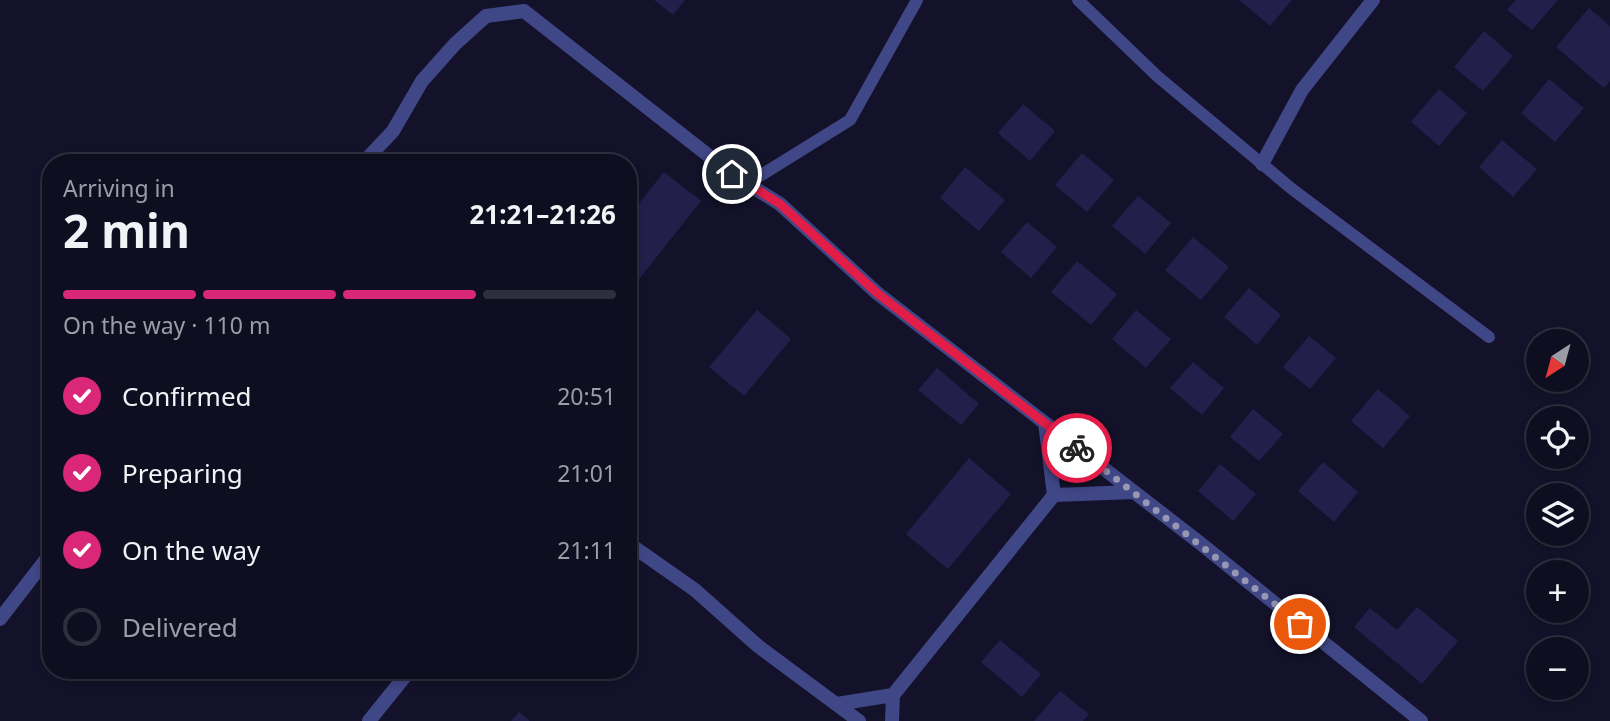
<!DOCTYPE html>
<meta charset="utf-8">
<style>
:root{--surface:#0e0e20;--page:#171729;--text:#f1f3f6;--muted:#9b9ca5;--line:#2e2e3e;--accent:#db2777}
body{margin:0;font-family:"Noto Sans",sans-serif;background:var(--page);color:var(--text);height:100vh;display:flex;flex-direction:column;font-size:26px;white-space:nowrap}
*{box-sizing:border-box;margin:0}
p{font-size:23px;color:var(--muted)}
.icon{flex:none;width:38px;height:38px;fill:none;stroke:currentColor;stroke-width:2;stroke-linecap:round;stroke-linejoin:round}
.map{position:relative;flex:1;overflow:hidden}
.drawer{position:absolute;left:42px;top:154px;width:595px;height:525px;display:flex;flex-direction:column;background:var(--surface);border-radius:28px;box-shadow:0 4px 10px #0003,0 0 0 2px var(--line)}
.drawer>*{flex:none}
.needle{width:46px;rotate:216deg}
.tools{position:absolute;left:1526px;top:329px;display:grid;gap:14px}
.tools a{display:grid;place-items:center;width:63px;height:63px;border-radius:50%;background:var(--surface);box-shadow:0 4px 10px #0003,0 0 0 2px var(--line);font-size:35px}
.pin{position:absolute;display:grid;place-items:center;width:60px;height:60px;color:#fff;margin:-30px;border:4px solid #fff;border-radius:50%;box-shadow:0 2px 7px #0007}
.courier{position:absolute;display:grid;place-items:center;width:70px;height:70px;margin:-35px;border:5px solid #e11d48;border-radius:50%;background:#fff;color:#222;box-shadow:0 2px 9px #0007}
.head em{font-style:normal;font-weight:700}
.head div{display:flex;flex-direction:column-reverse}
.head{display:flex;align-items:center;justify-content:space-between;height:119px;padding:0 21px}
h1{font-size:46px;font-weight:700;line-height:52px}
.bar{display:grid;grid-template-columns:repeat(4,1fr);gap:10px 7px;align-content:center;height:84px;padding:0 21px}
.bar i{height:9px;border-radius:5px;background:var(--line)}
.bar .active{background:var(--accent)}
.bar p{grid-column:span 4}
ol{padding:0 21px;list-style:none}
li{display:flex;align-items:center;gap:21px;height:77px}
li p{margin-inline-start:auto}
li .icon{padding:7px;border-radius:50%;background:var(--accent);color:#fff;stroke-width:4}
li:last-child{color:var(--muted)}
li i{width:38px;height:38px;border:4px solid var(--line);border-radius:50%}
.map>svg:first-child{display:block}
.building{fill:#221f4a}
.lines{fill:none;stroke-linecap:round;stroke-linejoin:round}
.service{stroke:#404786;stroke-width:12}
.minor{stroke:#404786;stroke-width:14}
.done{stroke:#9697b3;stroke-width:7;stroke-dasharray:0 12.6}
.route{stroke:#e11d48;stroke-width:9}
</style>
<div class="map">
<svg width="1610" height="721" viewBox="0 0 1610 721">
<rect width="100%" height="100%" fill="#13122a"/>
<path class="building" d="M654 0H685L673 15Z
M1239 0H1292L1270 26Z
M1516 0H1558L1532 30 1507 10Z
M1589 8 1610 26V81L1604 88 1556 47Z
M1484 31 1513 56 1483 91 1454 67Z
M1549 79 1584 108 1555 142 1521 113Z
M1439 89 1467 113 1439 146 1411 122Z
M1023 104 1055 131 1030 161 998 133Z
M1502 140 1537 169 1513 197 1479 167Z
M1082 153 1114 180 1087 212 1055 185Z
M965 167 1005 200 979 231 940 198Z
M664 172 701 201 632 288 628 285V217Z
M1138 196 1171 223 1145 254 1112 226Z
M1027 222 1057 247 1031 278 1001 252Z
M1193 237 1229 267 1201 300 1165 270Z
M1077 261 1117 294 1091 325 1051 292Z
M1249 288 1281 315 1257 345 1224 317Z
M757 310 791 339 744 396 709 367Z
M1136 310 1171 339 1146 368 1112 339Z
M1309 336 1336 358 1310 389 1283 367Z
M1193 362 1224 388 1202 415 1170 388Z
M937 368 979 404 961 425 918 390Z
M1378 389 1410 416 1383 448 1351 421Z
M1253 409 1283 434 1259 461 1230 437Z
M969 458 1011 494 948 569 906 534Z
M1323 462 1358 492 1334 522 1298 491Z
M1220 464 1256 494 1233 521 1198 491Z
M1417 607 1458 641 1422 684 1354 627 1370 608 1397 630Z
M1000 640 1041 674 1022 697 981 662Z
M1060 691 1089 714 1083 721H1034Z
M519 712 530 721H511Z"/>
<g class="lines">
<path class="service" d="M1078 0 1157 76 1292 189 1489 337
M747 184 850 120 917 0"/>
<path class="minor" d="M363 163 393 131 422 81 455 44 486 16 524 11 732 174 780 204 877 293 1200 543 1421 721
M1262 164 1302 90 1373 0
M1045 423 1054 495
M628 543 695 590 758 646 859 721
M0 619 51 553
M837 704 893 695
M369 721 410 670
M892 721 893 695 1054 495 1134 492"/>
</g>
<g class="lines">
<path class="done" d="M1077 448 1300 624"/>
<path class="route" d="M732 174 780 204 877 293 1077 448"/>
</g>
</svg>
<div class="tools">
<a><svg class="needle" viewBox="-14 -14 28 28"><path d="M0-13l5 13h-10z" fill="#e53935"/><path d="M0 13l5-13h-10z" fill="#9b9ca5"/></svg></a>
<a><svg class="icon" aria-label="locate" viewBox="0 0 24 24"><circle cx="12" cy="12" r="6"/><path d="M12 2v4M12 18v4M2 12h4M18 12h4"/></svg></a>
<a><svg class="icon" aria-label="layers" viewBox="0 0 24 24"><path d="M12 4l9 5-9 5-9-5zM3 14l9 5 9-5"/></svg></a>
<a>+</a>
<a>−</a>
</div>
<div class="pin" style="left:1300px;top:624px;background:#ea580c"><svg class="icon" aria-label="bag" viewBox="0 0 24 24"><path d="M5 8h14l-1 12H6zM9 8a3 3 0 0 1 6 0"/></svg></div>
<div class="pin" style="left:732px;top:174px;background:#1f2937"><svg class="icon" aria-label="home" viewBox="0 0 24 24"><path d="M3 11l9-7 9 7M6 9v11h12V9"/></svg></div>
<div class="courier" style="left:1077px;top:448px"><svg class="icon" aria-label="bike" viewBox="0 0 24 24"><circle cx="6" cy="16" r="4"/><circle cx="18" cy="16" r="4"/><path d="M6 16l4-8h5l3 8M10 8l3 8H6M13 5h3"/></svg></div>
<section class="drawer">
<div class="head"><div><h1>2 min</h1><p>Arriving in</p></div><em>21:21–21:26</em></div>
<div class="bar"><i class="active"></i><i class="active"></i><i class="active"></i><i></i><p>On the way · 110 m</p></div>
<ol>
<li><svg class="icon" aria-label="check" viewBox="0 0 24 24"><path d="M5 12l5 5 9-10"/></svg>Confirmed<p>20:51</p></li>
<li><svg class="icon" aria-label="check" viewBox="0 0 24 24"><path d="M5 12l5 5 9-10"/></svg>Preparing<p>21:01</p></li>
<li><svg class="icon" aria-label="check" viewBox="0 0 24 24"><path d="M5 12l5 5 9-10"/></svg>On the way<p>21:11</p></li>
<li><i></i>Delivered</li>
</ol>
</section>
</div>
